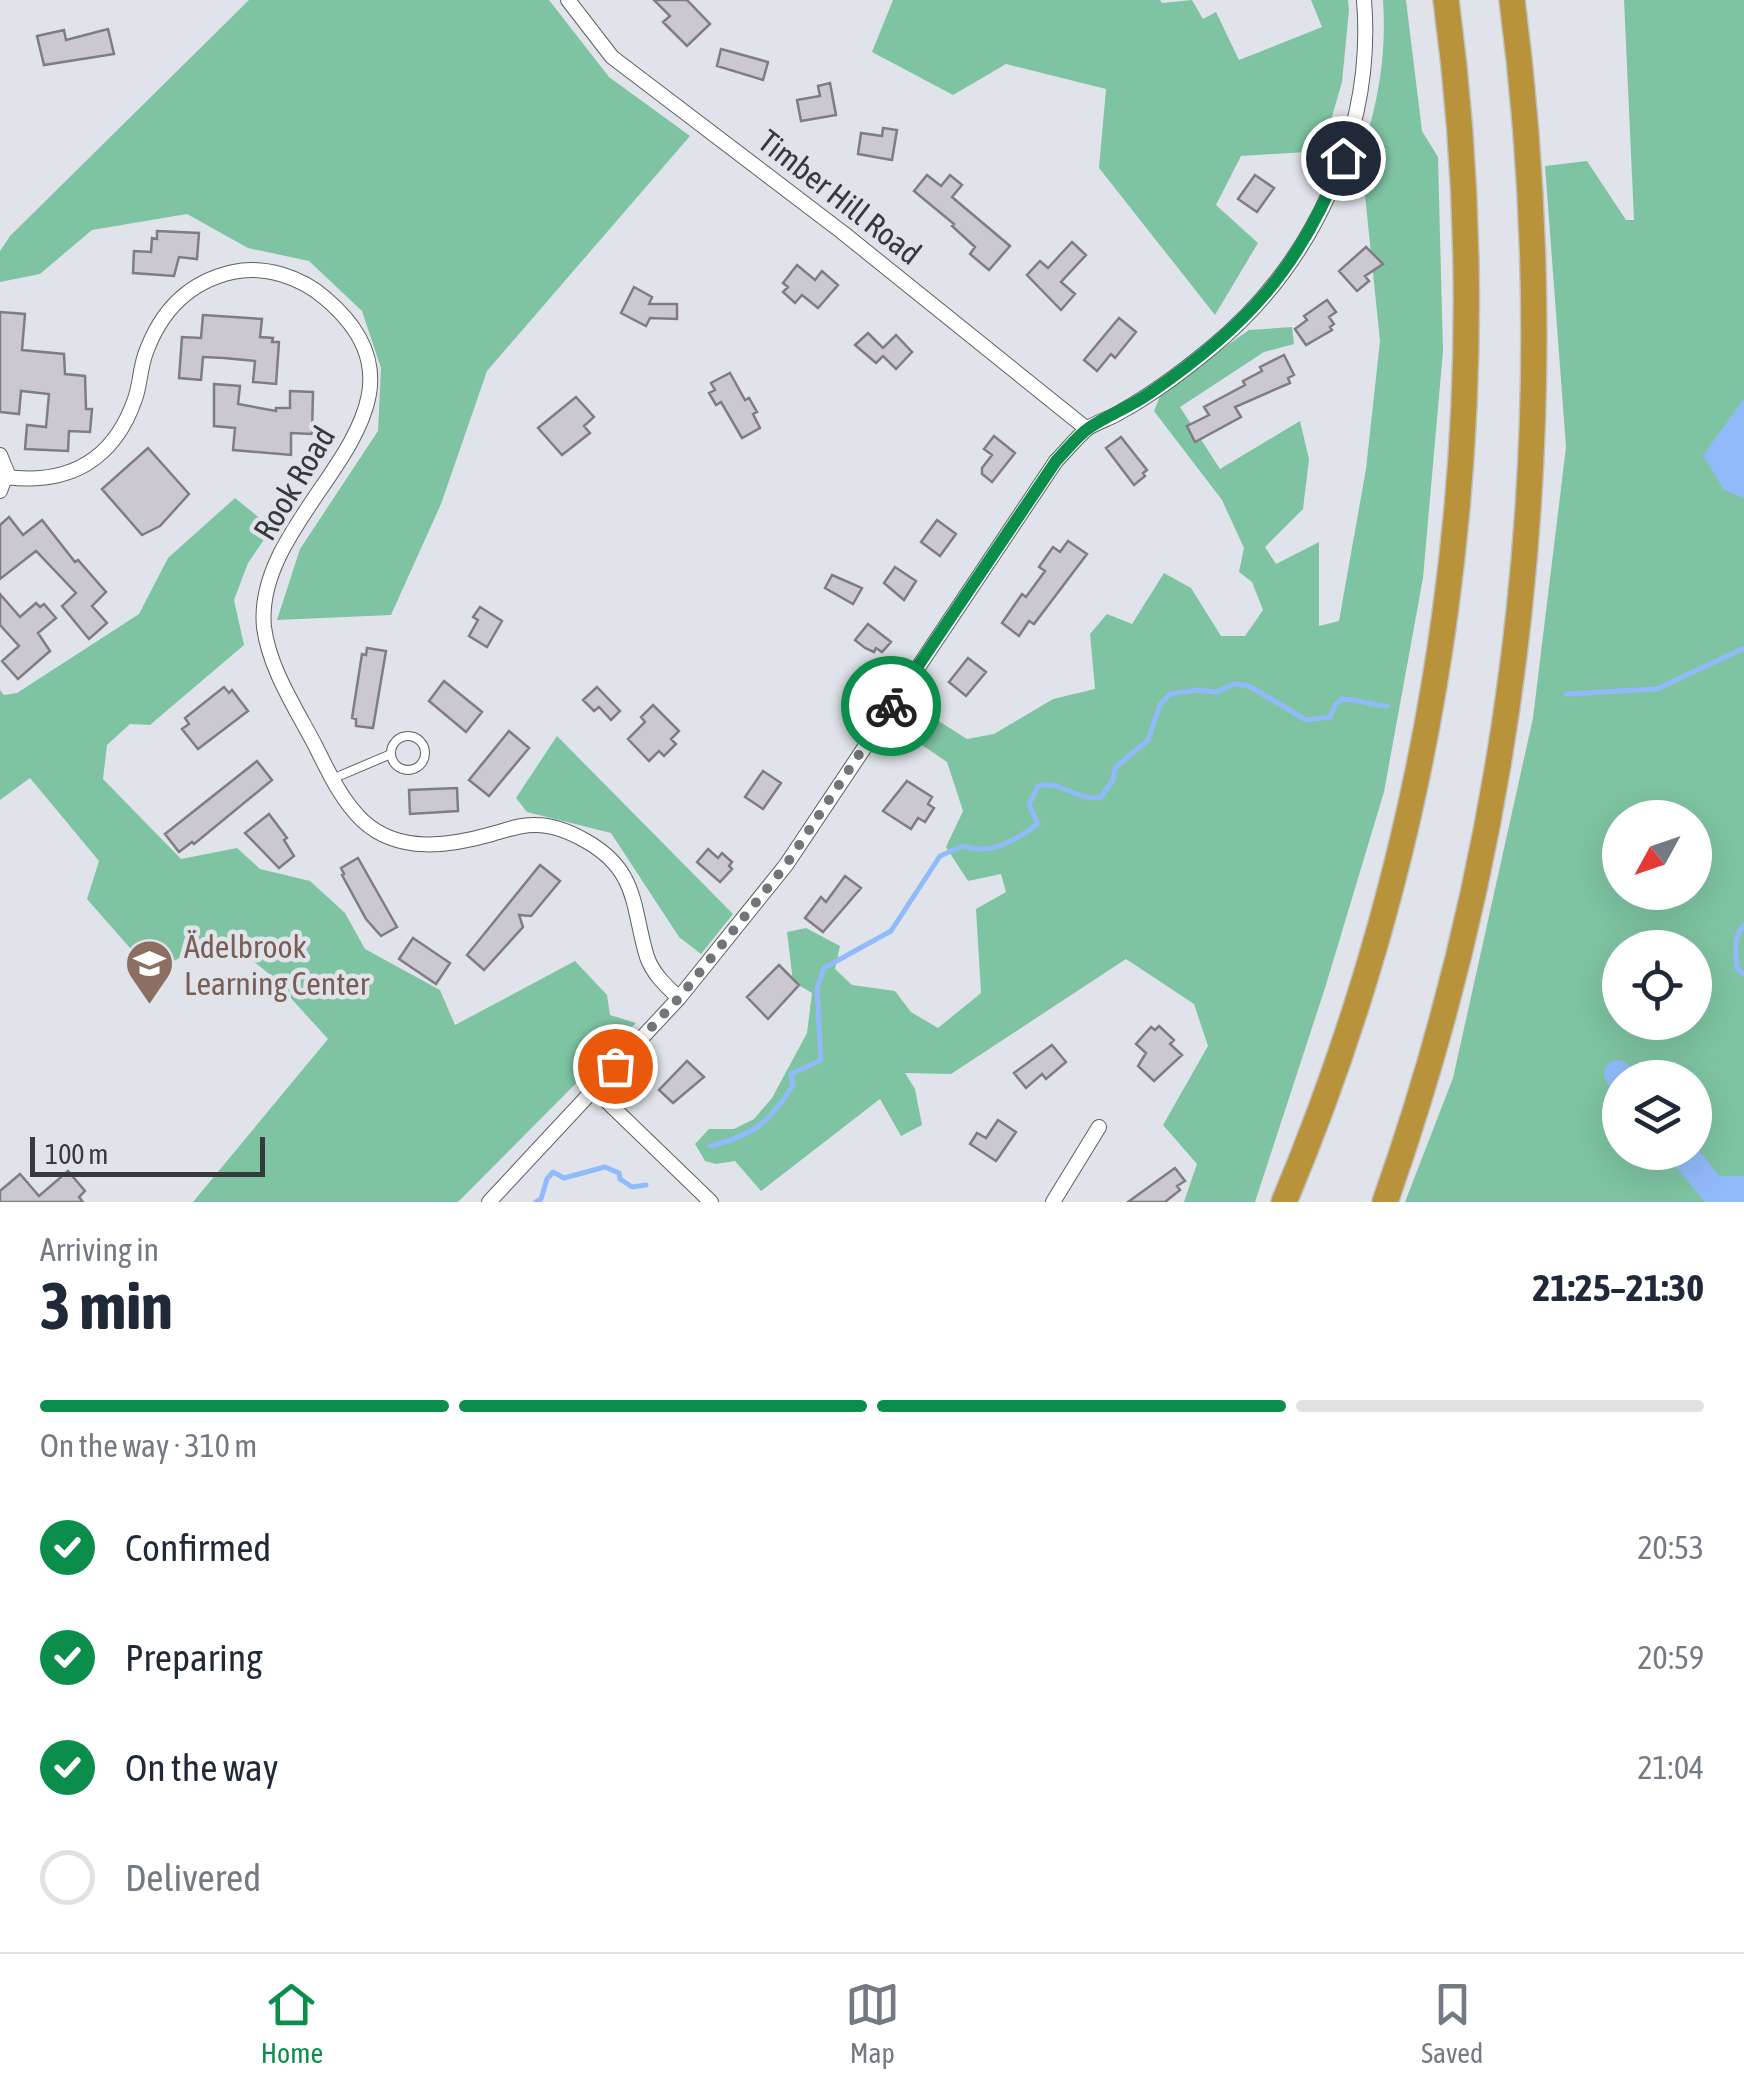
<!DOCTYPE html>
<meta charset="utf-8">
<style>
:root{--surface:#fff;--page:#f6f6f7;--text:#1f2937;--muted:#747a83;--line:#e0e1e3;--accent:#0b8e4b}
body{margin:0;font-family:"Asap Condensed",sans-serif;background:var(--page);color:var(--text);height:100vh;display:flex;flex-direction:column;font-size:38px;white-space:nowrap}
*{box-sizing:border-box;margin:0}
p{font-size:32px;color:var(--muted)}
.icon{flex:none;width:55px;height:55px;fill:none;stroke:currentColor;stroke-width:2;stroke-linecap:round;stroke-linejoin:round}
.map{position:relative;height:1202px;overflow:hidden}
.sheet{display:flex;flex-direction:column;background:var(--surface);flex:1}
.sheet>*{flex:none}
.needle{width:65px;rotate:230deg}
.controls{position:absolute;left:1602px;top:800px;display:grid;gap:20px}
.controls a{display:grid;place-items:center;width:110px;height:110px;border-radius:50%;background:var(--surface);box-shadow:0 10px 40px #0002;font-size:50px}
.scale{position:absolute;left:30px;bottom:25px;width:235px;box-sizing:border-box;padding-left:10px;border:5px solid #37393b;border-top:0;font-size:28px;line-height:35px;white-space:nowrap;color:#37393b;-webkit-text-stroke:8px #e0e4ea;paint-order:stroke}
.pin{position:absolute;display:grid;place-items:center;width:85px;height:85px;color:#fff;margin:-42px;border:5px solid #fff;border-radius:50%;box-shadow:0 2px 10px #0007}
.courier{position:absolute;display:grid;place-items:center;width:100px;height:100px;margin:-50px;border:8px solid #0b8e4b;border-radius:50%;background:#fff;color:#222;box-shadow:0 2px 12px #0007}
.overview em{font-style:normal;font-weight:700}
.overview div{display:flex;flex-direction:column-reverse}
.overview{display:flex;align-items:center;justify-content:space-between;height:170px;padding:0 40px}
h1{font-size:65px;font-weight:700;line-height:75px}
.bar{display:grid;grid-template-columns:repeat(4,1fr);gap:15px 10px;align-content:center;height:120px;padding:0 40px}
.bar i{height:12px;border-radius:8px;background:var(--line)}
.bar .current{background:var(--accent)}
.bar p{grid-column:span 4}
ol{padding:0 40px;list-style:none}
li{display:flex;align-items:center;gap:30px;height:110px}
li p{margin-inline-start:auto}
li .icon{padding:10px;border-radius:50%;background:var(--accent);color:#fff;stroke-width:4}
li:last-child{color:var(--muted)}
li i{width:55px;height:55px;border:5px solid var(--line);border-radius:50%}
.tabs{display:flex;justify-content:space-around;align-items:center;height:140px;border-top:2px solid var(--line);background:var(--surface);font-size:28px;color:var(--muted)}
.tabs a{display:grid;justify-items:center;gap:5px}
.tabs .current{color:var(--accent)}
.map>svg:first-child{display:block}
.green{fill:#7ec4a3;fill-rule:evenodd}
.water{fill:#91bafa}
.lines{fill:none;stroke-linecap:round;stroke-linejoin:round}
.stream{stroke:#91bafa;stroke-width:5}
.river{stroke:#91bafa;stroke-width:28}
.building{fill:#cbc9cf;stroke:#7f7d83;stroke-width:2.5}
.service-casing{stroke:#5c6065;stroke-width:10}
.minor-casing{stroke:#5c6065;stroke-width:16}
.motorway-casing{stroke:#bfc0c0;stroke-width:28}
.service{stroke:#fff;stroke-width:8}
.minor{stroke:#fff;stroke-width:14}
.motorway{stroke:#b9933b;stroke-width:25}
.done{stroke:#727578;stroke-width:10;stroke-dasharray:0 18}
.route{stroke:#0b8e4b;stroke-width:12}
.labels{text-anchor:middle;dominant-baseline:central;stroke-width:9;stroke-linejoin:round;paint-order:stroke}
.street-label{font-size:32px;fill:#37393b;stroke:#e0e4ea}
.education-label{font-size:32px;fill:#785e54;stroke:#e0e4ea;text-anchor:start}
</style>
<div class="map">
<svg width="1744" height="1202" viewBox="0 0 1744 1202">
<rect width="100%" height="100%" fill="#e0e4ea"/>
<path class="green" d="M249 0H549L609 77 690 136 487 371 441 504 391 615 277 620 300 549 378 431 381 368 362 311 309 261 248 248 187 214 92 230 40 274 0 282V251L10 236Z
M893 0H1160L1162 3 1192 0 1203 19 1216 12 1239 60 1322 27 1311 0H1348L1349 10 1342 82 1322 151 1241 156 1216 205 1258 243 1215 315 1099 168 1106 89 1006 64 953 95 872 52Z
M1383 0H1406L1422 131 1438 157 1443 351 1423 578 1384 792 1325 988 1255 1202H1184L1197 1164 1163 1125 1208 1046 1194 1004 1126 959 951 1074 905 1073 915 1089 922 1125 901 1136 880 1099 761 1191 735 1161 716 1164 705 1161 695 1144 709 1129H734L754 1119 772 1098 807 1033 812 993 793 982 787 932 806 928 840 946 835 969 852 985 895 991 911 1012 938 1028 981 993 976 909 1006 892 1001 874 968 881 946 847 963 811 947 762 900 730 912 704 967 739 994 734 1053 699 1095 689 1090 634 1107 614 1132 624 1164 573 1191 588 1221 636H1245L1263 610 1252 582 1239 572 1244 548 1222 500 1154 411 1162 391 1249 330 1292 327 1294 344 1264 352 1180 407 1220 469 1300 421 1309 459 1303 509 1265 547 1276 564 1319 542V626L1339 621 1366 469 1380 341 1363 176 1356 171C1376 111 1387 64 1383 0Z
M1624 0H1744V1202H1405L1453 1078 1533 718 1566 447 1545 166 1587 161 1626 220H1634ZM1620 818H1695V892H1620ZM1620 948H1695V1022H1620ZM1620 1078H1695V1152H1620Z
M235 498 272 528 248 563 234 600 244 645 150 725 130 724 107 745 103 779 181 859 237 848 260 869 310 881 345 913 365 949 440 990 455 1025 575 961 607 995 610 1015 636 1023 458 1202H193L328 1039 268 973 223 937 151 972 87 899 99 861 30 778 0 800V690L4 695 17 693 139 614 168 558Z
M557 736 733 914 701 954 679 937 611 833 527 812 516 798Z"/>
<path class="water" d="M1744 399V498L1724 490 1703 455Z"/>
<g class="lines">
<path class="stream" d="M1566 694 1657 689 1744 648
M1744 926C1732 936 1736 954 1737 968L1744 974
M710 1146C754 1135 769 1123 793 1085L791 1074 821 1060 817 988 824 968 891 931 940 856 963 846C993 856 1014 840 1038 824L1029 805 1038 786C1061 779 1078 803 1101 797L1113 780 1115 768 1148 740 1160 705 1170 694 1198 690 1217 692 1234 684 1249 686 1306 720 1330 717 1335 705 1342 699C1358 699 1370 705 1387 706
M536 1202 541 1199 547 1179 553 1172 564 1178 605 1167 619 1173 620 1179 632 1187 646 1185"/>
<path class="river" d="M1618 1074 1621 1078
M1682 1152 1713 1190H1744"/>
</g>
<path class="building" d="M654 0H687L710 24 687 46 663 22 670 16Z
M108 29 114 54 44 65 37 36 64 30 66 40Z
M721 49 768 62 763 80 717 66Z
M830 83 836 115 801 121 797 100 820 96 818 86Z
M883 128 897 130 892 160 858 154 861 133 882 136Z
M927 175 941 186 950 175 962 185 952 197 1010 246 989 270 970 254 975 247 952 226 954 224 914 191Z
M1255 175 1274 188 1257 212 1238 199Z
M157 231 199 233 197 259 179 257 174 276 133 273 134 251 151 252 152 238 157 239Z
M1072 242 1086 255 1061 282 1075 294 1061 310 1027 275 1040 261 1048 268Z
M1366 247 1383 264 1365 276 1369 281 1357 291 1339 271Z
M797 265 815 280 822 271 838 285 818 308 802 295 795 303 783 292 788 287 783 283Z
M634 287 652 297 649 304H677V319L650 318 646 326 621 313Z
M1327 300 1336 312 1329 317 1334 324 1330 327 1332 330 1306 345 1295 329 1307 320 1304 316Z
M0 312 25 314 22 350 64 354 65 374 85 376 86 409H92L90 432 69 431 68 451 25 449 27 425 46 427 49 394 21 391 19 414 0 412Z
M203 315 262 319 260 337 273 338 272 342H279L276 384 253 382 255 361 224 358 203 357 201 380 179 378 182 337 201 338Z
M1119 318 1136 332 1115 358 1111 354 1097 371 1084 360Z
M868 333 883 348 896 335 912 352 896 369 883 356 876 363 855 345Z
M1284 355 1294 375 1288 378 1290 383 1235 407 1241 417 1195 442 1187 426 1209 415 1204 407 1245 385 1243 381 1262 371 1260 367Z
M730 373 745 400 749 398 757 412 753 414 760 428 742 438 721 402 716 405 709 393 715 390 711 383Z
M214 384 240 386 238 404 276 411V408H290V391L313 392 312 434 291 433V455L233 450 235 428 214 426Z
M576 397 594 417 584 426 590 433 562 455 538 428Z
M994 436 1015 453 992 482 982 474V468L992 455 984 449Z
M1121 437 1147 470 1143 473 1145 476 1134 485 1106 448Z
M148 448 189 494 160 526 142 535 102 489Z
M9 517 23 535 42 520 75 562 78 560 106 592 92 606 107 623 89 639 62 606 76 593 36 551 0 579V525Z
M937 520 956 534 940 556 921 542Z
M1068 541 1087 554 1034 624 1029 621 1019 636 1002 623 1022 594 1026 597 1045 571 1039 567 1053 547 1060 552Z
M895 567 916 581 904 600 884 583Z
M832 575 862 588 853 604 825 588Z
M0 594 20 617 36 603 40 607 44 604 56 618 38 633 50 651 18 679 2 661 19 646 0 625Z
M480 607 502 621 487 647 469 636 478 620 473 617Z
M868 624 891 642 882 652 876 648 874 652 865 648 855 640Z
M367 648 386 651 373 728 356 726V719L352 718 362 654 366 655Z
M968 658 986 672 966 696 949 682Z
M444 681 482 712 466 732 429 701Z
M224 687 229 693 232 690 248 711 198 749 182 729 189 724 185 718Z
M597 687 620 711 611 720 599 707 594 711 583 700Z
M653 705 679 731 671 739 676 744 664 756 659 751 649 761 628 739 645 722 641 717Z
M509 731 529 748 489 796 469 780Z
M257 761 272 780 194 844 192 842 179 852 165 834Z
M763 771 781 783 763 809 745 797Z
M907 781 932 797 928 804 934 808 925 822 918 818 911 829 883 811Z
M457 788 458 811 410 814 409 790Z
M269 814 287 838 284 840 294 856 279 868 245 833Z
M708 849 718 858 722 853 732 862 729 866 732 869 720 882 697 862Z
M358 858 397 927 381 936 366 919 342 875 344 874 341 868Z
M540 865 560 881 531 916 519 915 523 927 484 970 467 955Z
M845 876 861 888 823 932 805 918 821 897 826 902Z
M413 938 450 963 436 984 399 959Z
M779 965 799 985 768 1019 747 997Z
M1159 1026 1174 1040 1170 1044 1182 1055 1154 1081 1138 1066 1146 1053 1136 1044 1151 1027 1155 1030Z
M1052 1045 1066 1062 1046 1079 1042 1074 1026 1088 1014 1073Z
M687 1061 704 1077 673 1103 659 1090Z
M998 1120 1016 1132 996 1161 970 1144 977 1133 986 1138Z
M1175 1168 1185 1181 1177 1186 1180 1190 1165 1202H1128Z
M68 1171 85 1191 79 1197 83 1202H0V1191L20 1174 39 1196Z"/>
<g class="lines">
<defs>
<path id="service" d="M391 753a17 17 0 1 1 34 0a17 17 0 1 1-34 0Z
M332 779 391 754"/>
<path id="minor" d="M568 0 612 57 842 232 1087 429
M0 455 7 472 0 491
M6 477C69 485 114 460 135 399 140 385 140 370 145 355 160 312 188 282 233 272 264 265 301 277 325 298 459 411 252 506 264 627 269 668 296 709 315 745 328 771 341 800 363 821 399 854 450 846 492 834 507 830 521 824 536 825 553 825 572 833 586 841 639 871 632 908 647 957 653 974 666 986 679 998
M594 1089 711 1202
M489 1202 679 998 786 865 1056 461C1066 451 1077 437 1088 428 1099 421 1112 418 1122 411 1153 394 1182 372 1210 349 1312 266 1375 133 1364 0
M1053 1202 1099 1127"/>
<path id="motorway" d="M1284 1202C1443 824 1501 407 1446 0
M1385 1202C1521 817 1565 405 1512 0"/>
</defs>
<use href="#service" class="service-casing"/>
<use href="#minor" class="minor-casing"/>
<use href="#motorway" class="motorway-casing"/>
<use href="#service" class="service"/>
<use href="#minor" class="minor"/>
<use href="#motorway" class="motorway"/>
</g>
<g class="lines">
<path class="done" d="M615 1066 679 998 786 865 891 706"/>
<path class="route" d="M891 706 1056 461C1067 450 1077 436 1089 428 1108 415 1130 407 1150 393 1246 327 1300 269 1343 158"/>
</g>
<defs>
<symbol id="school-pin" viewBox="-11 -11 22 30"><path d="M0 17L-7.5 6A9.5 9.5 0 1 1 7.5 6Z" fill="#8d6e63" stroke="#e0e4ea"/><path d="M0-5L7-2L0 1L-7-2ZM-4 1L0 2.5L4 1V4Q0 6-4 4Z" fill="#fff"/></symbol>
</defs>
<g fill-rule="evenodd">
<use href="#school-pin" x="122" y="936" width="55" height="75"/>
</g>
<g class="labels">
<g class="street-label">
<text transform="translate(840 197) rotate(38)">Timber Hill Road</text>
<text transform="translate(294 483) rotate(-59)">Rook Road</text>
</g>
<g class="education-label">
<text x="184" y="946">Ädelbrook<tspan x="184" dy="37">Learning Center</tspan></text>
</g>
</g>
</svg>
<div class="controls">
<a><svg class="needle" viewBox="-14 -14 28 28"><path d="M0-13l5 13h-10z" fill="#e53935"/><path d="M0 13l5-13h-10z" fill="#747a83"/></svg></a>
<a><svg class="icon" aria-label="locate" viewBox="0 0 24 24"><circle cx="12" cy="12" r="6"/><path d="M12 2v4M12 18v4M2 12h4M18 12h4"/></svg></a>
<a><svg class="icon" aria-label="layers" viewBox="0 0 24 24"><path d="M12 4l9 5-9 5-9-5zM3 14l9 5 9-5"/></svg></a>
</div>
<div class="scale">100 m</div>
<div class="pin" style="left:615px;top:1066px;background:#ea580c"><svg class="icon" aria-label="bag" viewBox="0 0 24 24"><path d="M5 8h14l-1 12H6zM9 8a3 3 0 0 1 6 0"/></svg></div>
<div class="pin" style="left:1343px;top:158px;background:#1f2937"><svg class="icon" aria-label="home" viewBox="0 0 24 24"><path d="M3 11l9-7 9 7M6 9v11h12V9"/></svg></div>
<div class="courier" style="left:891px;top:706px"><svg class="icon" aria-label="bike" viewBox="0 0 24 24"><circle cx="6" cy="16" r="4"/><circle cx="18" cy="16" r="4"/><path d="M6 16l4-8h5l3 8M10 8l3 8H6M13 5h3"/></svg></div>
</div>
<section class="sheet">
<div class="overview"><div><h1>3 min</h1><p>Arriving in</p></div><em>21:25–21:30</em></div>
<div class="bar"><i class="current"></i><i class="current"></i><i class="current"></i><i></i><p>On the way · 310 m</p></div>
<ol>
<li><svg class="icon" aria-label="check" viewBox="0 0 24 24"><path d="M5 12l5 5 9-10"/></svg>Confirmed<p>20:53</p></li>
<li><svg class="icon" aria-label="check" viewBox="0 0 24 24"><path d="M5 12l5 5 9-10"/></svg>Preparing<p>20:59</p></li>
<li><svg class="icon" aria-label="check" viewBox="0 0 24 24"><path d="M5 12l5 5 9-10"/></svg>On the way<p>21:04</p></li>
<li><i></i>Delivered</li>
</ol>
</section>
<nav class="tabs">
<a class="current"><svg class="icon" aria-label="home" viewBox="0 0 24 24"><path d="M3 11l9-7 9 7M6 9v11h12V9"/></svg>Home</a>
<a><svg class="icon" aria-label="map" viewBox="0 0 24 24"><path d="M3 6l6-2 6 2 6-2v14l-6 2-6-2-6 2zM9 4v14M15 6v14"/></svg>Map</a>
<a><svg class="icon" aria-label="saved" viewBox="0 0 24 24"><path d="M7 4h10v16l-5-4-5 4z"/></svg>Saved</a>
</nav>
